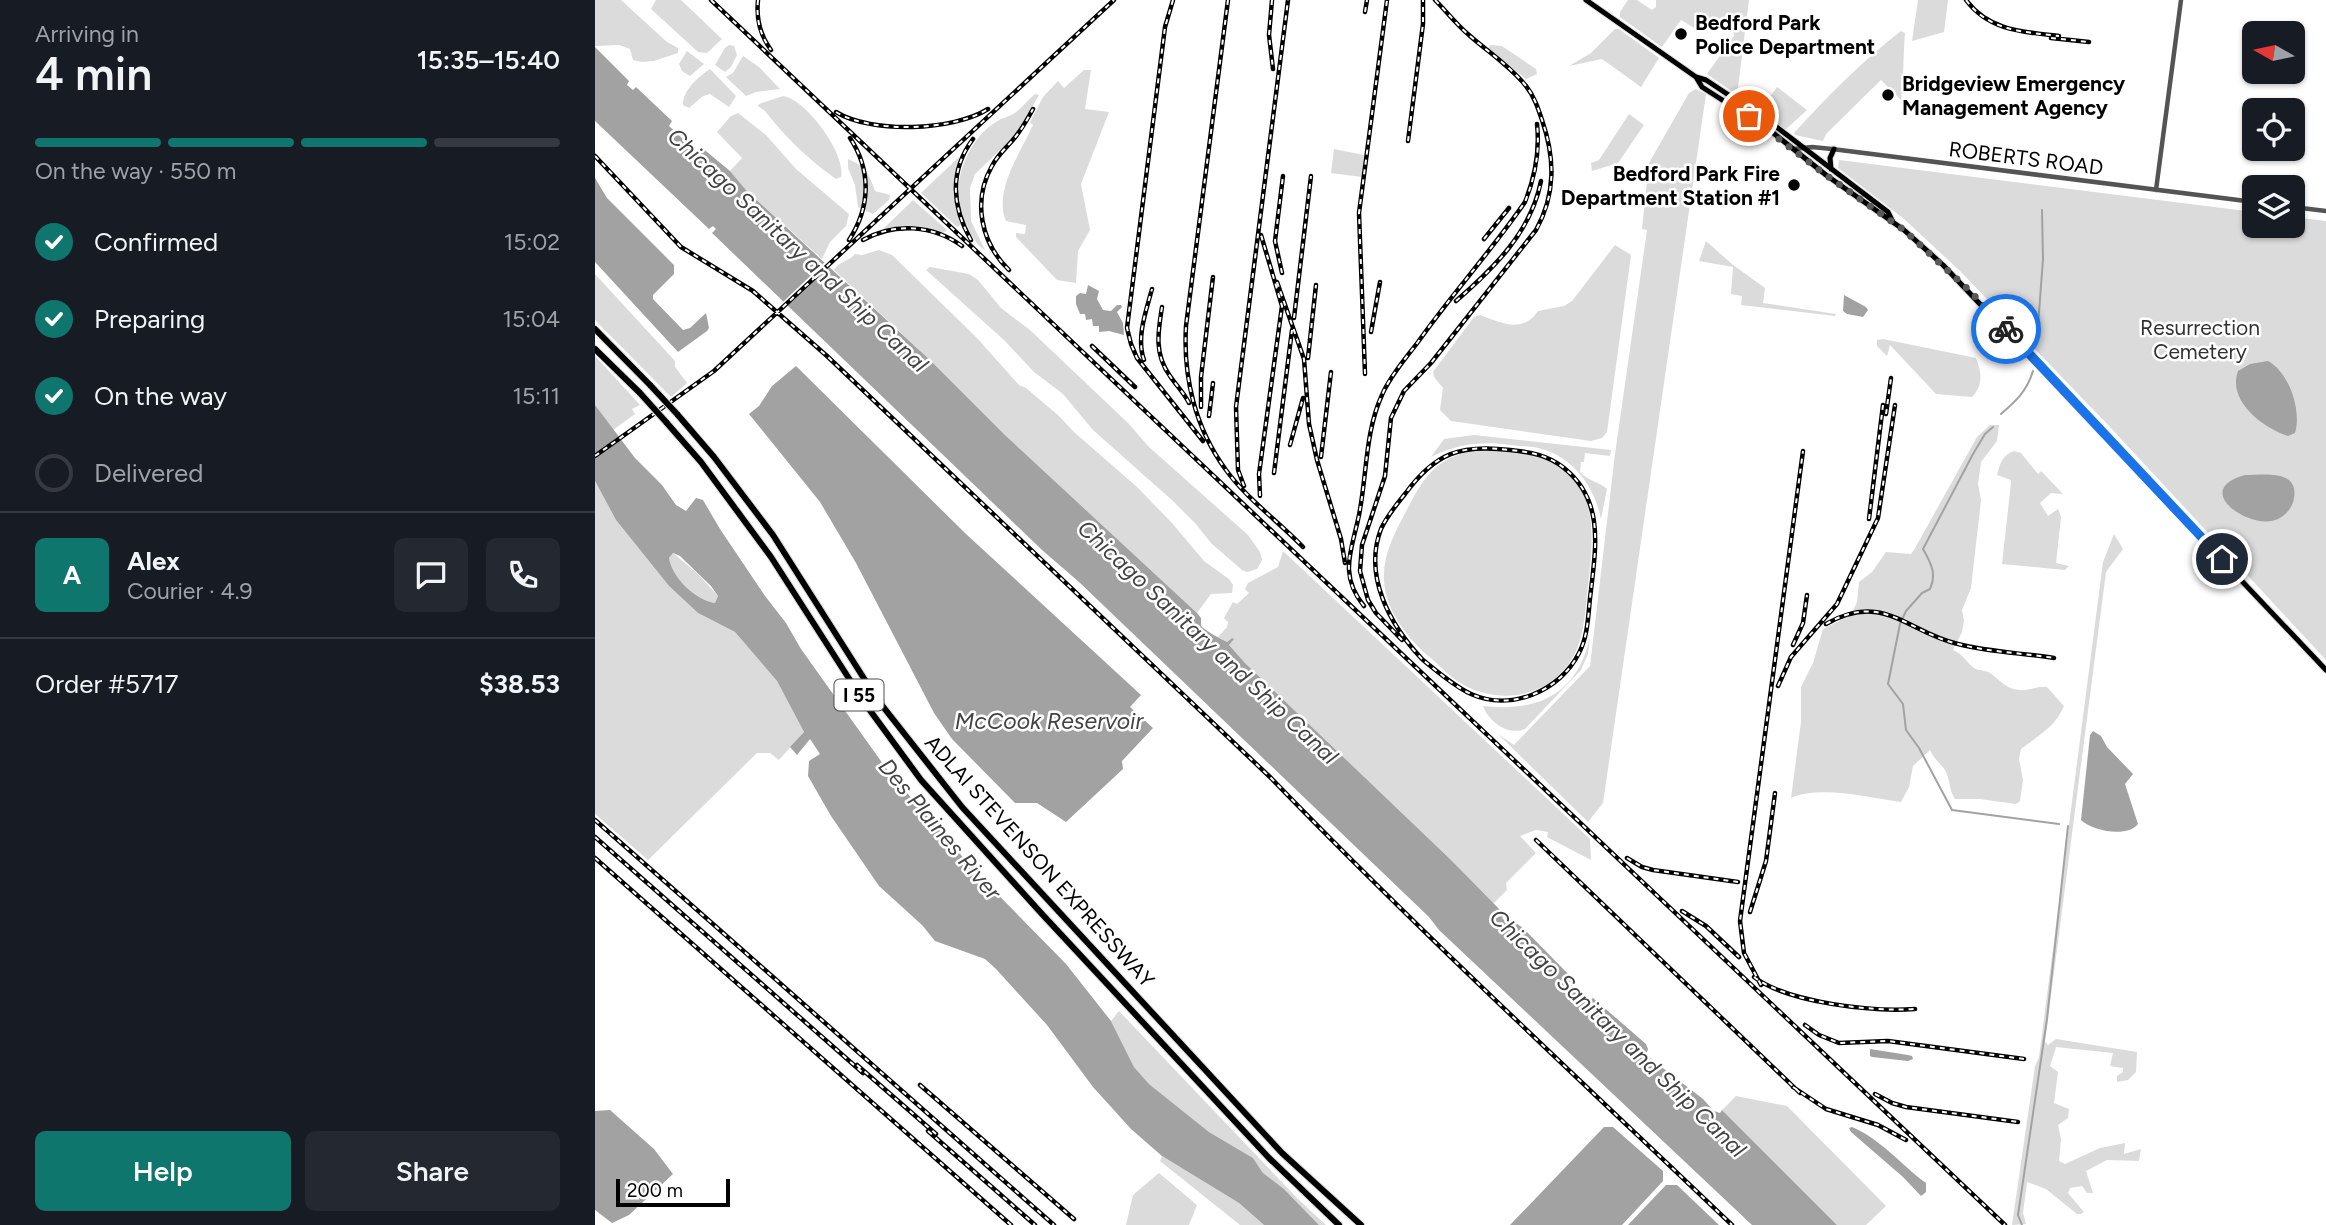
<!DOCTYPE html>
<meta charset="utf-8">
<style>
:root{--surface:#171b24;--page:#242831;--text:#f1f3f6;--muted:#9ea1a6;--line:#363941;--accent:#0f766e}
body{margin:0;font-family:Figtree,sans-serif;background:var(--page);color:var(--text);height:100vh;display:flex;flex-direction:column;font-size:26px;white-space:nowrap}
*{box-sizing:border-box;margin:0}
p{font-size:23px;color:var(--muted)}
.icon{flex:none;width:38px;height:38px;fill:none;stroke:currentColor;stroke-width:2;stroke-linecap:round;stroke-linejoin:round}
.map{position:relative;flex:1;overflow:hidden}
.sheet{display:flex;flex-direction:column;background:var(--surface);width:595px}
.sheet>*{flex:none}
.needle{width:46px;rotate:279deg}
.buttons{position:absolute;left:1647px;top:21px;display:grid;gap:14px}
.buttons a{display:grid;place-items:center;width:63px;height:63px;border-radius:10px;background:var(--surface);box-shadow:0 2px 5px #0004;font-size:35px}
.scale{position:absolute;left:21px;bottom:18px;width:114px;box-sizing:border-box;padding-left:7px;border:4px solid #000;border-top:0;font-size:19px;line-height:24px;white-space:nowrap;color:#000;-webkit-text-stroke:5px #fff;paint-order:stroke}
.pin{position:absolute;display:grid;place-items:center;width:60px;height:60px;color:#fff;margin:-30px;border:4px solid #fff;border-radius:50%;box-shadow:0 2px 7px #0007}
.courier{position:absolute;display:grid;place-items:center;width:70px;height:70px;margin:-35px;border:5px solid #1a73e8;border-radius:50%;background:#fff;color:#222;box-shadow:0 2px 9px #0007}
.headline em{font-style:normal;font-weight:600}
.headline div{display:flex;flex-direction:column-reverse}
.headline{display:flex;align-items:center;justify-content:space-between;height:119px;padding:0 35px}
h1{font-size:46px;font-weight:600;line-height:52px}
.bar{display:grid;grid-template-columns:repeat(4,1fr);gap:10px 7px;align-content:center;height:84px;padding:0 35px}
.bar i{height:9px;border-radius:5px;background:var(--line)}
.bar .selected{background:var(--accent)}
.bar p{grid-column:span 4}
.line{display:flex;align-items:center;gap:18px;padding:0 35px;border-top:2px solid var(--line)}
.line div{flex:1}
.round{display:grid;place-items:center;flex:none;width:74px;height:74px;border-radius:10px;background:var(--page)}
ol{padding:0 35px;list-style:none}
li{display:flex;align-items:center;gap:21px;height:77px}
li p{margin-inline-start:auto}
li .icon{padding:7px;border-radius:50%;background:var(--accent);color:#fff;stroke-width:4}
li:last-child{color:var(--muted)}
li i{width:38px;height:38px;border:4px solid var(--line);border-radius:50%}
.primary-button{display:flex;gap:14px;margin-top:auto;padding:14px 35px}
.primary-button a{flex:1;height:80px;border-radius:10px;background:var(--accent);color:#fff;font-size:28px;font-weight:600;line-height:80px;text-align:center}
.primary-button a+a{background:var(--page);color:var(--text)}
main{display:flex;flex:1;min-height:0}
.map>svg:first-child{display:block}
.green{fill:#dbdbdb}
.water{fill:#a2a2a2;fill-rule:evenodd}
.pier{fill:#fff}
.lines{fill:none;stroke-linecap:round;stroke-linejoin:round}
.stream{stroke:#a2a2a2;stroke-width:2}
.major-casing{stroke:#dbdbdb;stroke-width:7}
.highway-casing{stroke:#dbdbdb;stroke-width:8}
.minor{stroke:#545454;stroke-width:4.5}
.major{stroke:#000;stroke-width:5}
.highway{stroke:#000;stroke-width:6}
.rail-casing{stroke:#000;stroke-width:4.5}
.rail{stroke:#fff;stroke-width:2;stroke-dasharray:5;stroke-linecap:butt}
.highway-bridge-casing{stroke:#dbdbdb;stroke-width:8;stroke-linecap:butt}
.highway-bridge{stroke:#000;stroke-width:6}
.done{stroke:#595959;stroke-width:7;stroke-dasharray:0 12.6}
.route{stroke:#1a73e8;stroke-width:9}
.poi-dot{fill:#000;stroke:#fff;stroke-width:2.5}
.labels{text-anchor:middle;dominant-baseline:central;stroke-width:5;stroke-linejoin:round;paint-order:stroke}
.shield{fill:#fff;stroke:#4c4c4c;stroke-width:2}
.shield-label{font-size:19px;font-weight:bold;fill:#000}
.poi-label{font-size:21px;font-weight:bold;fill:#000;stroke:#fff;text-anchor:start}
.street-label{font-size:21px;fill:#000;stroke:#fff}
.park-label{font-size:21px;fill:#323232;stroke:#fff}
.water-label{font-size:23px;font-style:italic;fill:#434343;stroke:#fff}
</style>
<main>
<section class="sheet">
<div class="headline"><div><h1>4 min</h1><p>Arriving in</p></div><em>15:35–15:40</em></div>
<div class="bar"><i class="selected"></i><i class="selected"></i><i class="selected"></i><i></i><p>On the way · 550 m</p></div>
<ol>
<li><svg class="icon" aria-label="check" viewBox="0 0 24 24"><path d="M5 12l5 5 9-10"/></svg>Confirmed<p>15:02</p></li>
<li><svg class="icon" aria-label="check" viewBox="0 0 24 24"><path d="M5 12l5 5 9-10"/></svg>Preparing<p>15:04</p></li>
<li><svg class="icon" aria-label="check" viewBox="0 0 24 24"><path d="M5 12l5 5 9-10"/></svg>On the way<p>15:11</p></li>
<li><i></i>Delivered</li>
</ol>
<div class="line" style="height:126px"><b class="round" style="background:var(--accent);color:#fff">A</b><div><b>Alex</b><p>Courier · 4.9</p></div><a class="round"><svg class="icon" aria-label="chat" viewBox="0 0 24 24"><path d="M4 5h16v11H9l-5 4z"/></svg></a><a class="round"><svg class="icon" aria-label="phone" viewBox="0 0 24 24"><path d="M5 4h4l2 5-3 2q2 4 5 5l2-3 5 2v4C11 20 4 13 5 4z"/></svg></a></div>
<div class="line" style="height:91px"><div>Order #5717</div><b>$38.53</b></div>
<div class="primary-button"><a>Help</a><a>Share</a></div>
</section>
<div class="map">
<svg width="1731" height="1225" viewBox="0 0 1731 1225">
<rect width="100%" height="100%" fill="#fff"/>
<path class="green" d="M0 0H26L72 42 83 48V53L59 61 47 62 38 60 35 49 24 45 0 46Z
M61 0H86L127 39 112 53 103 52 56 9Z
M1033 0H1042L1057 10 1061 7V0H1154L1142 95 1112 74 1139 36 1138 31 1117 17 1106 32 1086 20 1067 47 1025 17V12Z
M1323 0H1353L1349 32 1317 41Z
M1020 29H1024L1064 58 1046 87 1007 59 974 66 996 53Z
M1306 31 1310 33C1308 56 1309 77 1306 100L1286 80 1231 134 1228 141 1200 135 1199 133C1232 97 1267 61 1306 31Z
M134 45 139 46 142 55 136 67 130 72 120 65 130 48Z
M895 45 907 46 941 69 942 74 931 79 893 49Z
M92 51 109 64 95 76 87 71 84 64Z
M148 56 164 67 185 89 161 92 151 96 131 77 138 73Z
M115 69 141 96 134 107 115 94 108 96 94 108 88 105C88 90 103 77 115 69Z
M489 70H496L490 109 514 112 486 184 495 230 483 251 481 283 462 280 421 237V233L430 234 431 225 411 221C398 191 426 152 438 125L435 122 448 97 463 81 469 88Z
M1182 87 1212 110 1190 130 1164 112Z
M1101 89 1111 94 1008 803 993 822 903 734 919 745 995 666 1020 454 1052 230 1047 229 1054 163 1094 93Z
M440 94 444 95 421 135 380 174 375 188 376 221 390 250C380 245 376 233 371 224 352 192 370 141 401 122 406 118 414 117 420 113 428 107 433 100 440 94Z
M188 96C211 99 252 155 246 177L241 179C214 160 190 137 170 111L163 106 164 104Z
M143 113 171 135 201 169 254 214 251 226 235 242 227 259 151 190 135 171 147 158 122 132 136 116Z
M1034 114 1049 125 1023 163 997 171 996 163 1004 160Z
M739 149 769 155 767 177 736 173Z
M364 157 359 193 366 225 362 227 326 193Z
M253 159C272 167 274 174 280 191L295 195 294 200 278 214 263 207 260 185 253 168Z
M1244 160 1659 212V226H1698V217L1731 221V660L1515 427 1365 271 1309 219 1243 168Z
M318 200 352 230 348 233C328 225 309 224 288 229Z
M1111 241 1138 265 1170 288 1168 303 1241 314 1240 316 1146 305 1147 296 1136 294 1138 267 1104 261Z
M1020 245 1036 255 1012 432 1007 438 996 441 856 421 845 410 848 388 839 377 838 372 879 317 885 315C907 323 927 334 943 311L969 306 977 301Z
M284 250 297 255 382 338 424 385 431 388 464 416 479 432 542 487 577 523 609 561 634 579 638 585 637 593 616 594 602 613 411 436 336 361 239 270C245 261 254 261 260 254L267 255Z
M335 267 374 274 383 280 406 308 435 330 533 423 554 447 653 535 665 552 667 560 662 569 652 572 647 570 616 543 600 523 578 501 498 430 468 394 439 372 409 340 331 270Z
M0 274 80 361V367L92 383 76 397 0 320Z
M1288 339 1381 358C1387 373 1388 385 1377 397L1341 394 1295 345 1292 356 1282 346V340Z
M0 356 45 405 37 409 40 414 18 430 0 405Z
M1395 425H1404L1402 441 1386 462 1383 484 1386 500 1376 588 1367 610 1369 621 1367 632 1358 650C1368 654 1371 662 1379 668 1384 671 1391 670 1395 673 1405 680 1411 689 1424 690 1433 691 1442 686 1452 687L1469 706C1461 726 1443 736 1426 749L1424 759 1428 780 1425 801 1421 804 1385 799H1360C1354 790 1355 779 1350 770 1345 763 1339 759 1335 750L1318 766 1314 787 1306 802C1275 798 1225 785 1196 798L1206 722V687L1218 663 1228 629 1256 615 1262 602 1264 582 1277 572 1291 552 1316 554 1319 550 1382 437Z
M879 435 1016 450 1015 456 990 453 989 462H986L985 472C993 481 1003 481 1012 489L1006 519C1000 488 979 458 947 449 937 446 925 446 915 445 886 441 863 444 836 457L849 439Z
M889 450C907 452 929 452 947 458 1005 479 999 535 993 585 990 611 990 640 975 662 951 698 904 705 867 684 856 678 847 668 838 660 815 641 791 613 789 581 787 553 803 527 816 502 833 469 850 453 889 450Z
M1419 451 1426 453 1443 474 1446 471 1468 494 1456 493 1445 503 1453 516 1463 509 1466 517 1461 563 1474 566 1470 570 1407 564 1416 483V480L1402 475C1405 464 1407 455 1419 451Z
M0 481 21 520 74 586 103 613 140 632 182 681 209 732 184 760 175 753H162L53 860 0 814Z
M1519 534 1528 549 1511 572 1450 1042 1453 1045 1461 1039 1542 1052 1541 1072 1533 1080 1522 1082V1076L1528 1072V1068L1515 1066 1518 1053 1461 1047 1455 1066 1463 1072 1459 1103 1474 1109 1473 1118 1463 1125 1466 1139 1464 1161 1470 1164 1505 1148 1530 1143 1529 1154 1546 1149 1544 1161 1512 1160 1491 1171 1498 1193H1492L1487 1186 1475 1188 1473 1193 1489 1212 1486 1214H1482L1451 1189 1432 1182 1428 1213 1431 1224 1417 1225 1440 1066 1444 1057 1508 562Z
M688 551 995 839 996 860 952 837 953 832 941 830 925 836 941 853 911 883 912 890 898 904 855 859 650 663 634 645 638 639 637 638 632 642 623 637 632 627 633 622 629 618 638 602 642 604 654 593 650 589 653 583 683 567Z
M78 553 103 574 123 596 120 603C100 599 77 578 74 558Z
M995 637 993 654 986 670 930 729C913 736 894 722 888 706 943 712 982 695 995 637Z
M524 1011 702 1198 731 1225H724L689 1189 668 1173 658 1158 614 1132 554 1084 539 1067 516 1021Z
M1141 1096 1192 1106 1291 1206 1271 1225H1242L1127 1110Z
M567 1156 644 1203 669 1225H645L565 1161Z
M564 1173 602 1205 594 1225H531L538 1195Z"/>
<path class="water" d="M0 47 34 81 32 85 38 90 41 87 77 121 74 126 102 152 106 147 135 171 151 190 336 361 411 436 602 613 606 618V626C611 631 624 638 632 642L637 638 639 639 634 645 650 663 855 859 910 915 907 918 911 922 915 919 928 928 979 980 976 983 994 1001 998 998 1051 1044 1053 1049 1051 1055 1108 1099 1119 1111 1125 1113 1127 1110 1242 1225H1157L844 930 834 917 484 582 447 550 117 233 121 229 118 226 114 229 0 121Z
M0 178 12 198 79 265V274L58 295V299L88 330 95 328 111 313 114 328 112 331 83 352 0 262Z
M493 285 504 291 502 299 508 310 516 311 522 305H526L527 307 522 312 528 323 529 335 514 331 504 332V326H498L497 319 491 320 490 314H485L481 304V296L485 293 491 294Z
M1249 295 1271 307 1273 310 1268 317 1252 314 1248 311Z
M1673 361C1694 372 1707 411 1700 433L1693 436C1668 428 1632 401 1643 371L1655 364Z
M201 366 371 534 546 695 535 707 558 728 527 761 528 769 471 822 442 803H420L357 739 339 713 261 563 225 502 154 414 164 406 177 386Z
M0 405 40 458 67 485 81 505 91 511 101 498 108 500 125 529 170 596 191 623 206 649 293 771 379 870 471 964 516 1021 539 1067 554 1084 614 1132 658 1158 668 1173 689 1189 724 1225H669L644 1203 567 1156 536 1129 498 1087 452 1025 401 969 390 959 340 941 327 925 284 886 236 816 213 776 214 761 225 754 215 739 202 755 195 747 209 732 182 681 140 632 103 613 74 586 21 520 0 481ZM78 553 85 556 116 586 123 596 120 603C101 600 77 578 74 558Z
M1650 475C1669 475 1704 469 1699 498 1698 507 1691 515 1683 519 1657 532 1594 490 1650 475Z
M1498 731 1506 736 1512 747 1538 774 1530 784 1543 824C1532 838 1498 831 1486 820L1495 735Z
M1275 1049 1313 1055 1317 1056 1318 1059 1313 1061 1277 1057 1275 1056Z
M15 1110 59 1149 78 1174 34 1215 17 1223 0 1210V1111Z
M1009 1127H1018L1068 1171V1181L1027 1225H915Z
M1257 1127C1287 1140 1305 1164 1331 1183V1192L1326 1196 1308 1177 1256 1132 1254 1128Z
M1071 1185H1082L1124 1225H1033Z"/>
<path class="pier" d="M231 261 236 266 192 306 188 302Z"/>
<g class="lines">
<path class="stream" d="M1442 339 1448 259 1447 210
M1406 414C1421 401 1432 391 1438 371
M1398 427 1390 434 1378 454 1328 549C1336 563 1342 574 1335 589L1327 593 1311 611 1305 624 1293 684 1308 704 1311 730 1324 748 1357 810 1464 824
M1427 1225 1423 1215 1452 1019 1473 826"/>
<defs>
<path id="major" d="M991 0 1101 77 1111 80 1179 125 1293 212 1298 222
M1101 77 1107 87 1177 132 1231 175 1309 230 1348 265 1731 670
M1236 169 1235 158 1239 149"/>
<path id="highway" d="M0 329 56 386
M0 349 45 393
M82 414 119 457 178 535 282 699 367 807 687 1153 766 1225
M71 422 106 462 176 557 271 705 326 780 447 914 674 1158 744 1225"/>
</defs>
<use href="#major" class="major-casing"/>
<use href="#highway" class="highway-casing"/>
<path class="minor" d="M1199 149 1217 147 1237 149 1659 202
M1561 190 1586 0
M1698 207 1731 211"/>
<use href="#major" class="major"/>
<use href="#highway" class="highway"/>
<defs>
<path id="rail" d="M116 0 1410 1225
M163 0C161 19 165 35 176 50
M578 0 570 27 532 328 536 344 542 358 608 441
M633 0 591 326C588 377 600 428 631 470 652 499 683 521 708 547
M677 0 674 35 678 69
M1371 0C1394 31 1428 32 1464 36
M770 12 772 0
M1456 38 1494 42
M241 112C277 134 358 131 393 109
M813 141 828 24V0
M0 156 86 247 158 291 232 356 676 778C825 932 982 1077 1137 1225
M889 239 914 208
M254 240C275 208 277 171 255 138
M268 240C300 222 338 225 367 246
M376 240C357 207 354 171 378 139
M414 270C386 243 377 201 397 166 402 156 410 149 417 141 426 131 432 120 438 109
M687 273 680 241 688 176
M682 282 709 359 714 424 722 460 746 539 750 563
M861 301C899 268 936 232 946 181
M567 307C563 332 559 354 575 376 581 385 589 393 594 403
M699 318 716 176
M776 332 785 282
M497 346 540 387
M713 358 721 285
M549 360C541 338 551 311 557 289
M770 374 764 213 792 0
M606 407V377L618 277
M1291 414 1296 378
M614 416 618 383
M695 445 708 398
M0 456 119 371 519 0
M726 457 736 372
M679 473 697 330
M649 486 643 470 641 407 693 0
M665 496 664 474 687 306 666 235
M1274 519 1288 405
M769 606C743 574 757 550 764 515 772 475 770 432 787 395 795 376 811 358 823 342 857 294 897 250 930 202 940 177 945 152 942 124
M1231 624C1288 591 1312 632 1363 644 1394 652 1427 653 1459 658
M807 640 781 613 773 600 765 571 767 545 790 476 796 418 809 391 836 363 941 230C961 194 960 158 947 120 943 108 939 96 931 86 915 66 893 52 874 35 862 25 852 12 840 0
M1198 645 1208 623 1212 595
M827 659C795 625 768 576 786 529 792 516 801 505 810 494 840 453 865 444 915 450 935 452 953 455 969 468 1009 500 1001 546 996 590 993 611 994 634 984 653 965 691 916 712 876 694 859 686 843 672 828 660
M1183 686 1196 657 1242 604 1283 518 1300 405
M0 820 459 1225
M0 837 268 1073
M941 840 1205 1093
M0 858 416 1225
M1032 858 1047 867 1058 870 1143 882
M1087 911 1111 926 1144 957
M1155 912 1171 861 1180 793
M1159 977C1193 1003 1278 1012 1320 1009
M1166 985 1149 953 1145 921 1208 451
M1210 1025 1224 1035 1244 1043 1293 1041 1429 1059
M262 1065 341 1134
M325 1085 479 1219
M1198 1087 1231 1109 1283 1125 1311 1140
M1280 1094 1297 1103 1311 1107 1423 1122
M333 1131 440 1225"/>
</defs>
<use href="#rail" class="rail-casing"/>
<use href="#rail" class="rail"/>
<defs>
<path id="highway-bridge" d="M56 386 82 414
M45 393 71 422"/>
</defs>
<use href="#highway-bridge" class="highway-bridge-casing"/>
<use href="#highway-bridge" class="highway-bridge"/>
</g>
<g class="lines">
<path class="done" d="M1154 116 1231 175 1309 230 1376 292 1411 329"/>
<path class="route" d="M1411 329 1627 559"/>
</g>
<g class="poi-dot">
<circle cx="1086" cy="34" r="7"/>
<circle cx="1293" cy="95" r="7"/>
<circle cx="1199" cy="185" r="7"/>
</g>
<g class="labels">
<rect class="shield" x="239.5" y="679.5" width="49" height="31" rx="5"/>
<g class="shield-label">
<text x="264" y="695">I 55</text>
</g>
<g class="poi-label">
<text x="1100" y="22">Bedford Park<tspan x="1100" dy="24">Police Department</tspan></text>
<text x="1307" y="83">Bridgeview Emergency<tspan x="1307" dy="24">Management Agency</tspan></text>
<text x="1185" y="173" text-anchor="end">Bedford Park Fire<tspan x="1185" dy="24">Department Station #1</tspan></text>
</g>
<g class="street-label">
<text transform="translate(1431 158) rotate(7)">ROBERTS ROAD</text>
<text transform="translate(445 861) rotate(48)">ADLAI STEVENSON EXPRESSWAY</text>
</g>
<g class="park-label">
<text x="1605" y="327">Resurrection<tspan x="1605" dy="24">Cemetery</tspan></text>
</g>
<g class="water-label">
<text transform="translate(203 250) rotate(43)">Chicago Sanitary and Ship Canal</text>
<text transform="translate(613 642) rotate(43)">Chicago Sanitary and Ship Canal</text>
<text x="454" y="721">McCook Reservoir</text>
<text transform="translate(345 829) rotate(50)">Des Plaines River</text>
<text transform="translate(1023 1033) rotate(44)">Chicago Sanitary and Ship Canal</text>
</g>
</g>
</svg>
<div class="buttons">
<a><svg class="needle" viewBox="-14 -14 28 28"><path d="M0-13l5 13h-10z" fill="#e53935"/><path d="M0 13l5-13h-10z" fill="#9ea1a6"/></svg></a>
<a><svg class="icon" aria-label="locate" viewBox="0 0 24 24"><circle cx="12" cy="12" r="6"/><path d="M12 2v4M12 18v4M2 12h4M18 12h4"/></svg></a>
<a><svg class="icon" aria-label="layers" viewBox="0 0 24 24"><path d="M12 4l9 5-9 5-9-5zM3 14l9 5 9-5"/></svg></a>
</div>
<div class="scale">200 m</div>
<div class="pin" style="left:1154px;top:116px;background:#ea580c"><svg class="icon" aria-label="bag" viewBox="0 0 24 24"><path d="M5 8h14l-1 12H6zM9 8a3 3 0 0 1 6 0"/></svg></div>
<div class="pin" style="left:1627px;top:559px;background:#1f2937"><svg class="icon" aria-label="home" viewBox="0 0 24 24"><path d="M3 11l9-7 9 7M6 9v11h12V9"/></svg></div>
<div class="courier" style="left:1411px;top:329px"><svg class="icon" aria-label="bike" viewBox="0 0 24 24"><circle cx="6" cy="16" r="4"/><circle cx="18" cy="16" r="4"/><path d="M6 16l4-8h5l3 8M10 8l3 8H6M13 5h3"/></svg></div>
</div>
</main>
